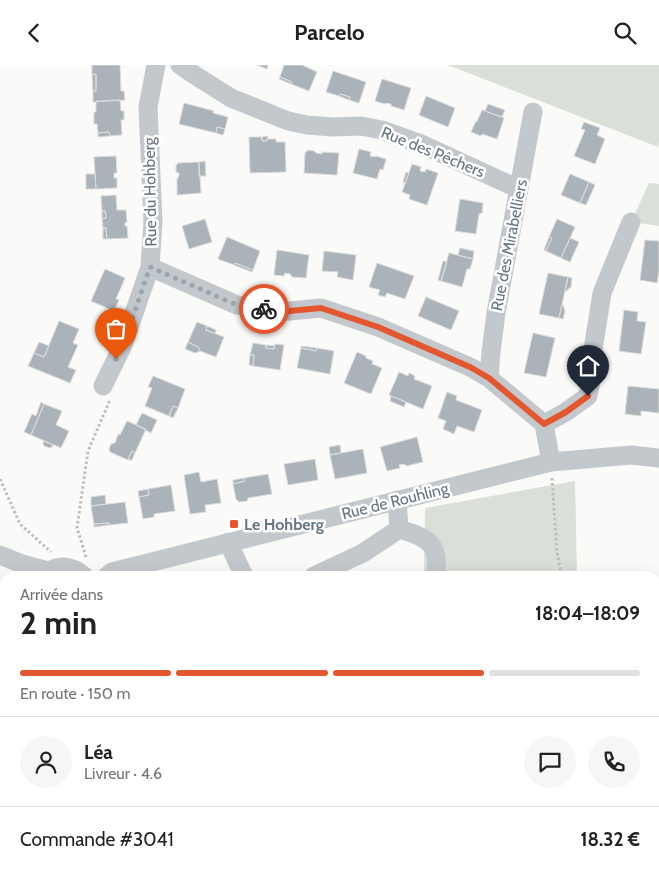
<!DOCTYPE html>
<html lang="fr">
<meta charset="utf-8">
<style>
:root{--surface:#fff;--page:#f6f6f6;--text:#202124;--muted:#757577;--line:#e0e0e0;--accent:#e4572e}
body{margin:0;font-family:Cabin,sans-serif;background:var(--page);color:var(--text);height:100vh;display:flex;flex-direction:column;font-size:19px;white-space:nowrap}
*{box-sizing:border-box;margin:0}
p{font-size:16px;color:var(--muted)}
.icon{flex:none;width:28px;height:28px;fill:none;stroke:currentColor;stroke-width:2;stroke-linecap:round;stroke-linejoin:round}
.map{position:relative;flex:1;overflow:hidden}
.details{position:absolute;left:0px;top:506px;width:660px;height:311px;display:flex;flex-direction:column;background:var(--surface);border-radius:15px 15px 0 0;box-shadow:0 5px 20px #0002}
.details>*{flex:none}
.pin{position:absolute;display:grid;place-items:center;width:42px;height:42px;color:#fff;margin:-51px -21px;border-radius:50% 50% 50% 0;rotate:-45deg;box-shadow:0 0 5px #0007}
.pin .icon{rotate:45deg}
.courier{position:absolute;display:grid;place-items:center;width:50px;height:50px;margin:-25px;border:4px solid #e4572e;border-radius:50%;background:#fff;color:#222;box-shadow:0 1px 6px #0007}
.headline em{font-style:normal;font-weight:700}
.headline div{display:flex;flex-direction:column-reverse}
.headline{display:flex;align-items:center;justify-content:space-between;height:85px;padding:0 20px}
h1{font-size:32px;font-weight:700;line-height:38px}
.bar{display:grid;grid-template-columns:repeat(4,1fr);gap:8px 5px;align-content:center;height:60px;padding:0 20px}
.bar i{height:6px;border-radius:4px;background:var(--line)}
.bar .current{background:var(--accent)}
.bar p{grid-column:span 4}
.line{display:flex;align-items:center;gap:12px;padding:0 20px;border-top:1px solid var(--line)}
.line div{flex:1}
.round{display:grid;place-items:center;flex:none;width:52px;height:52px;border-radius:26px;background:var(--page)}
header{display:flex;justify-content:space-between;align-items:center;height:65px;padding:0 20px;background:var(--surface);font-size:22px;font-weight:700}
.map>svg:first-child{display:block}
.green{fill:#dadfd7}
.building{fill:#aab3b9;stroke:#dcdcda}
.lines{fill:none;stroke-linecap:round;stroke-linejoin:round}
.path{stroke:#bbbfc2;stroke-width:3;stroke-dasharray:2.5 2.5;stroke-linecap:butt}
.minor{stroke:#c3c8cc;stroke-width:19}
.done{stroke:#99a4ac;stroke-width:5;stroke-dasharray:0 9}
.route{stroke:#e4572e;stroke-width:6}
.poi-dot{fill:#e4572e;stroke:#fff;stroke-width:2}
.labels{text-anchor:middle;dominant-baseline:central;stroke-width:5;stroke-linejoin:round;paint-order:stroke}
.street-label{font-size:16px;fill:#657683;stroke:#fff}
.poi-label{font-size:16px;font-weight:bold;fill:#657683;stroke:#fff;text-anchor:start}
</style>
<header><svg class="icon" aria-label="back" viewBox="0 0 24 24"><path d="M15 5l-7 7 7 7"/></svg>Parcelo<svg class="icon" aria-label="search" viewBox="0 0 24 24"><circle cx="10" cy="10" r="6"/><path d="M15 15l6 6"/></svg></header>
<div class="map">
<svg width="659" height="817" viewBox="0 0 659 817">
<rect width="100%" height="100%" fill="#fafaf8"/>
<path class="green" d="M448 0H659V77L658 82Z
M649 118 659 119V161L631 157Z
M575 416 577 511H424L425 443Z
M655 763 659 776V817H252L250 813 655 812Z"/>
<path class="building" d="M92 0H120L121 26H124L125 35 93 37V27L96 26V9L92 10Z
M257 0H268L267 4Z
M284 0H302L317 7 309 26 291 19 292 17 280 12Z
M333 6 366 17 359 38 349 35 350 32 340 29 339 31 326 27Z
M96 9V26L93 27 92 10Z
M280 12 292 17 291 19 279 14Z
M382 14 411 23 404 45 391 41V39L386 38 385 39 375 36Z
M340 29 350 32 349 35 339 31Z
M426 31 455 43 448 62 419 50Z
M120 35 121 46H124V55H121L122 70 110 71 109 67 98 68 97 59H94V47H96V36Z
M184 38 214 46 213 48 228 52 225 64 217 62 216 68 179 59Z
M488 39 505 45 502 52 485 46Z
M482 45 504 53 497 74 482 69 481 71 471 67 476 56 477 57Z
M584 57 600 63 597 70 605 74 595 99 574 91 585 65 581 64Z
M217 62 225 64 223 70 216 68Z
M109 67 110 71 98 72V68Z
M268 71 267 76H262V72Z
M249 72H262V76H267V74H276V77H285L286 107 250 108Z
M359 84 371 87 370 91 375 92 376 91 386 94 383 105 380 104 377 114 353 108Z
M308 85 314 86 316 88 322 89V87L339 88 337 110 304 108 305 88Z
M116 91 117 108H114V113H117V123L96 124 94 92Z
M205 96 206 111H199V97Z
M199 97 201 128 177 130V114L179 111V108L176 107V101L178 98Z
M412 99 421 102 420 106 425 107 426 104 438 108 427 140 409 134 410 130 402 127Z
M406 107 409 108 405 118 403 117Z
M86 109H95L96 124H86Z
M570 109 589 117 580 138 561 130Z
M589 117 595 120 586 140 580 138Z
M116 130 117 145H126L127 157 125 158V161H127L128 173 107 174 106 163H103L102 154 106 153 105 146H102L101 131Z
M460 134 483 138 482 148 479 149 476 169 455 166Z
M102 146H105L106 153 102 154Z
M205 154 212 177 189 184 182 161Z
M557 154 575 162 561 193 546 186 552 173 549 172Z
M103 163H106L107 174H103Z
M227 172 260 186 253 205 235 198 234 200 218 194Z
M549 172 552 173 546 186 544 185Z
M570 173 579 177 570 197 561 193Z
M645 175 659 176V206L657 218 640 215Z
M460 183 474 186 473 194 458 190Z
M277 185 309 190 306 213 292 212 290 209 285 208 284 211 274 210Z
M324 186 356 190 353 215 337 212 338 207 322 206Z
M449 188 473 194 470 204H467L462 222 441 216Z
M443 196 447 197 441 216 438 215Z
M235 198 253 205 252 207 234 200Z
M377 198 414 211 405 234 387 228 385 232 378 230 380 225 369 222Z
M105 204 125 213 116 234 119 235 114 246 91 236Z
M548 208 568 212 559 253 539 249Z
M568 212 572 213 571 222 565 227Z
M426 232 459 246 451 265 418 251Z
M562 238 565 246 563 254 559 253Z
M624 245 638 247 637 256 646 257 641 289 619 286Z
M59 256 79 264 73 278 78 280 68 302 76 305 70 318 28 301 34 288 44 292Z
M197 257 207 261 206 265 224 272 216 292 200 286 198 282 188 277Z
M207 261 216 265 215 269 206 265Z
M533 268 555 273 546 312 524 308Z
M39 277 49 281 44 292 34 288Z
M188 277 198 282 200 286 195 288 185 284Z
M253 278 266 280V283L274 284 275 279 284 280 280 305 253 301 254 290H250Z
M266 280 275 281 274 284 266 283Z
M301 281 317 283 316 286 301 283Z
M301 283 316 286 317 283 334 286 330 309 297 303Z
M357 287 366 291V293L373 296 372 299 382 303 371 329 344 318Z
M250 290H254L253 301 249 300Z
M399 307 408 311 409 308 415 311 414 314 432 321 423 344 389 330Z
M153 311 185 324 178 343 173 341 169 351 145 341 152 323 148 322Z
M628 321 659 324V348L641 346V351L625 349Z
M447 327 457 331 456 335 482 345 474 367 457 361 454 369 443 364 446 356 438 353Z
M391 331 406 337 404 342 390 336Z
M41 337 44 339 31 370 24 367 32 349 36 351Z
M44 339 62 346 56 360 69 366 61 383 31 370Z
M173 341 178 343 173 353 169 351Z
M142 348 157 355 151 368 136 360Z
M127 356 146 364 135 388 132 386 128 395 110 387 109 384 111 379 115 378 118 369 120 370Z
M417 372 423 397 406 401 405 399 399 400 400 403 387 406 380 382Z
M44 376 53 380 52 382 50 383 44 381 43 378Z
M340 380 341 388 330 390 329 382Z
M363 384 367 408 335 414 330 390Z
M132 386 135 388 132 395H128Z
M315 394 318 415 288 420 284 399Z
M199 407 201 417 217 414 221 438 205 440 206 447 190 449 184 410Z
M268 409 272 429 248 433 247 436 239 437 236 434 233 419 245 416 244 413Z
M244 413 245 416 233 419V415Z
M171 420 175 446 154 449V452L143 454 139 432 149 430 148 424Z
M148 424 149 430 139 432 138 426Z
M105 430 106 439 91 441V432Z
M125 437 128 458 109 460V458L94 459 91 441Z
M109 458V460L94 462V459Z
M0 600 5 602 2 610 0 609Z
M1 613 5 614V623L3 628 0 627V616Z
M5 752V771H2L0 753Z
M5 800V808L3 809 1 802Z
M84 812H104L105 815 100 817H86Z
M165 812H188L190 817H167Z"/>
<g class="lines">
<path class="path" d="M552 413 557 488 562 511
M0 414 20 459 51 487
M86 492 77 463 88 386 110 335
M655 788 659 799"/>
<path class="minor" d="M180 0 193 9 231 33 288 56 307 60 333 62 361 61 382 65 421 79 519 124
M150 202 237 240 279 247 321 243 378 262 470 302 489 313 544 359 551 397
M489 313 491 287 496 248 533 47
M103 321 123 280 150 202 153 157 148 42 156 0
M544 359 566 347 588 331 592 310V291L602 228 631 157
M399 464C426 472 442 479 435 511
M228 477 244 511
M0 490 22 499 48 506
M43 511C56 498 71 500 84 511
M107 511 112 507 551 397 631 390 659 393
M314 511 363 488 399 464 397 435
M0 669 5 674
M63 812 65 817
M228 812 230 817
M489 812 490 817"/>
</g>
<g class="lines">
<path class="done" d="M116 294 123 280 150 202 237 240 264 244"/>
<path class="route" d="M264 244 279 247 321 243 378 262 470 302 489 313 544 359 566 347 588 331"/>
</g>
<rect class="poi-dot" x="229" y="454" width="10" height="10" rx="2.5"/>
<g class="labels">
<g class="street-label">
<text transform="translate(433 87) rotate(22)">Rue des Pêchers</text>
<text transform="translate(150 127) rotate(-91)">Rue du Hohberg</text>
<text transform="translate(509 180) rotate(-79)">Rue des Mirabelliers</text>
<text transform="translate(395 436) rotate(-14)">Rue de Rouhling</text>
</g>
<g class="poi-label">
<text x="244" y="459">Le Hohberg</text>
</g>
</g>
</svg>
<div class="pin" style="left:116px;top:294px;background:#ea580c"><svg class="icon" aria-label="bag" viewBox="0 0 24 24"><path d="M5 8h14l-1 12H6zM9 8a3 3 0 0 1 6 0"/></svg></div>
<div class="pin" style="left:588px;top:331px;background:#1f2937"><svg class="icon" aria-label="home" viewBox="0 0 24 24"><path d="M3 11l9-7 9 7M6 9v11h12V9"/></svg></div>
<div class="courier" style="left:264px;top:244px"><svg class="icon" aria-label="bike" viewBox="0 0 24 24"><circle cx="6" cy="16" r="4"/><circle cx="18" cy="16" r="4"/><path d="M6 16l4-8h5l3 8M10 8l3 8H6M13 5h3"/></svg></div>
<section class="details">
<div class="headline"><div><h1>2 min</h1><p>Arrivée dans</p></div><em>18:04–18:09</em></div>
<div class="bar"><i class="current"></i><i class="current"></i><i class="current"></i><i></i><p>En route · 150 m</p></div>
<div class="line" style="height:90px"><a class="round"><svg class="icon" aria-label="person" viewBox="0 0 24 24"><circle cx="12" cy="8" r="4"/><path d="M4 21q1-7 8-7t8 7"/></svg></a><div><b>Léa</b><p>Livreur · 4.6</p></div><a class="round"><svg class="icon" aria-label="chat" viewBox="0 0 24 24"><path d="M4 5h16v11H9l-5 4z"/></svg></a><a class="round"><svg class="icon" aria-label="phone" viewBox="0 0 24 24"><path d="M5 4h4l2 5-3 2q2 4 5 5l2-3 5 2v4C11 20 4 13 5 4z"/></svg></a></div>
<div class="line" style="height:65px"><div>Commande #3041</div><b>18.32 €</b></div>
</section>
</div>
